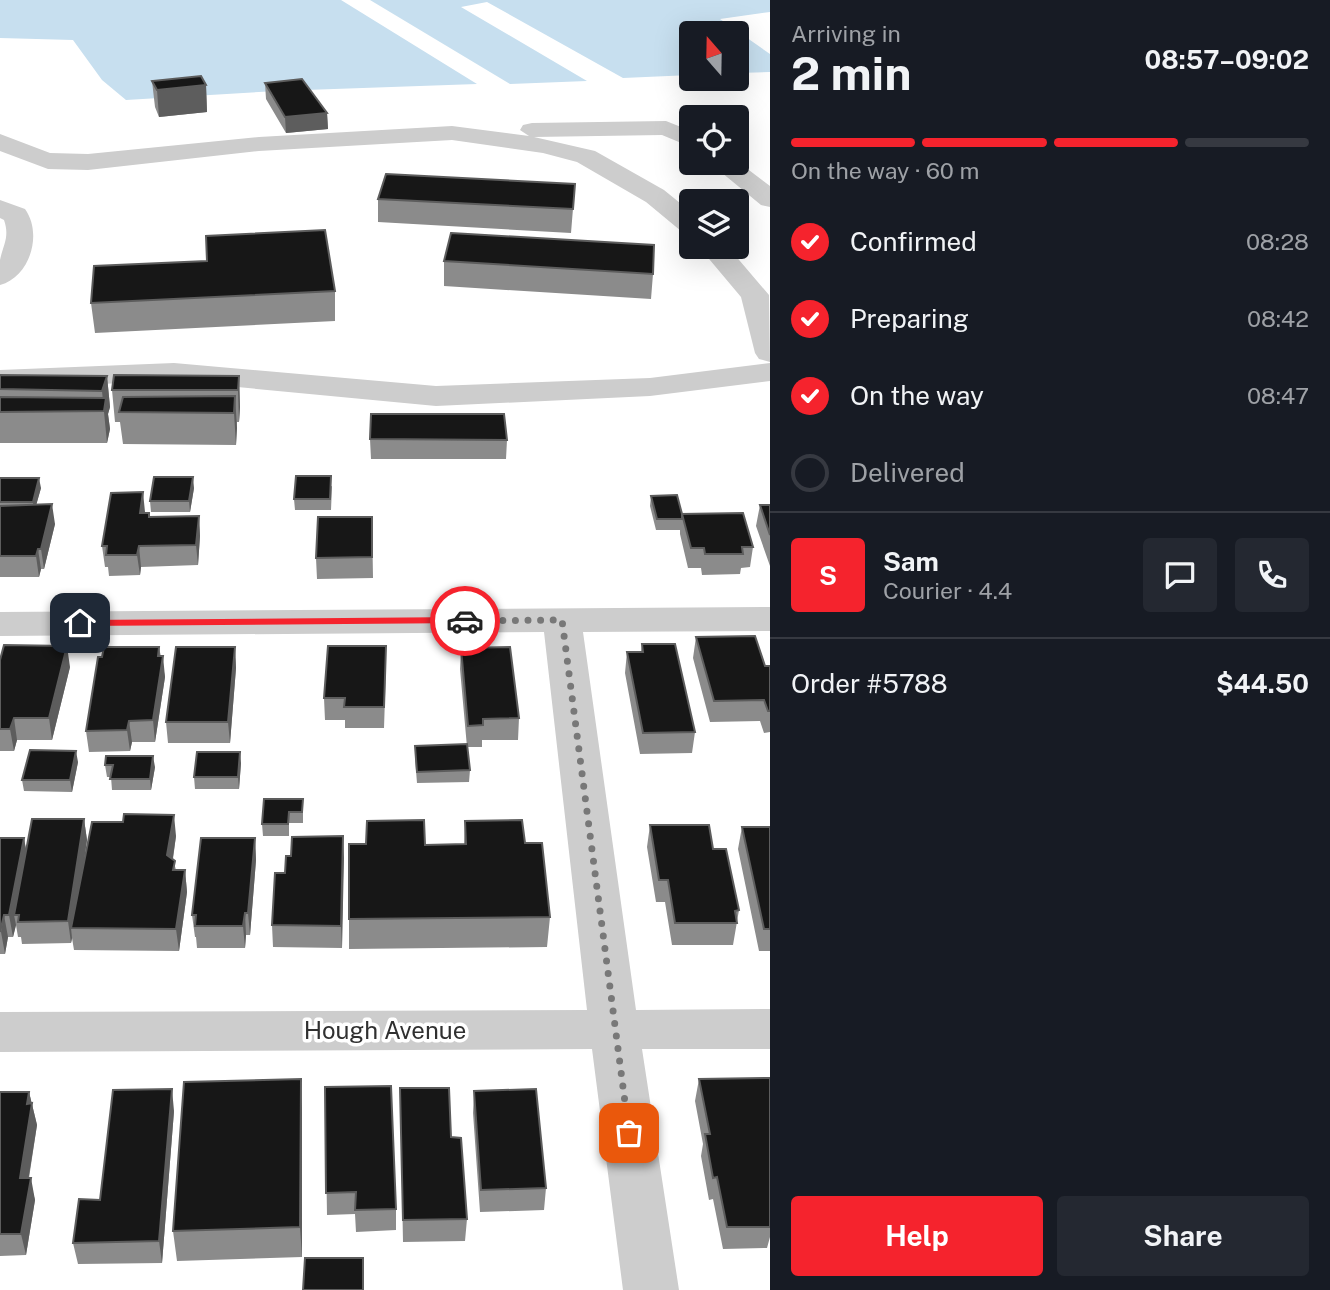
<!DOCTYPE html>
<meta charset="utf-8">
<style>
:root{--surface:#171b24;--page:#242831;--text:#f1f3f6;--muted:#9ea1a6;--line:#363941;--accent:#f5232d}
body{margin:0;font-family:"Public Sans",sans-serif;background:var(--page);color:var(--text);height:100vh;display:flex;flex-direction:column;font-size:26px;white-space:nowrap}
*{box-sizing:border-box;margin:0}
p{font-size:23px;color:var(--muted)}
.icon{flex:none;width:38px;height:38px;fill:none;stroke:currentColor;stroke-width:2;stroke-linecap:round;stroke-linejoin:round}
.map{position:relative;flex:1;overflow:hidden}
.details{display:flex;flex-direction:column;background:var(--surface);width:560px}
.details>*{flex:none}
.needle{width:46px;rotate:340deg}
.fabs{position:absolute;left:679px;top:21px;display:grid;gap:14px}
.fabs a{display:grid;place-items:center;width:70px;height:70px;border-radius:7px;background:var(--surface);box-shadow:0 7px 28px #0002;font-size:35px}
.pin{position:absolute;display:grid;place-items:center;width:60px;height:60px;color:#fff;margin:-30px;border-radius:14px;box-shadow:0 4px 10px #0006}
.courier{position:absolute;display:grid;place-items:center;width:70px;height:70px;margin:-35px;border:5px solid #f5232d;border-radius:50%;background:#fff;color:#222;box-shadow:0 2px 9px #0007}
.head em{font-style:normal;font-weight:700}
.head div{display:flex;flex-direction:column-reverse}
.head{display:flex;align-items:center;justify-content:space-between;height:119px;padding:0 21px}
h1{font-size:46px;font-weight:700;line-height:52px}
.bar{display:grid;grid-template-columns:repeat(4,1fr);gap:10px 7px;align-content:center;height:84px;padding:0 21px}
.bar i{height:9px;border-radius:5px;background:var(--line)}
.bar .active{background:var(--accent)}
.bar p{grid-column:span 4}
.line{display:flex;align-items:center;gap:18px;padding:0 21px;border-top:2px solid var(--line)}
.line div{flex:1}
.round{display:grid;place-items:center;flex:none;width:74px;height:74px;border-radius:7px;background:var(--page)}
ol{padding:0 21px;list-style:none}
li{display:flex;align-items:center;gap:21px;height:77px}
li p{margin-inline-start:auto}
li .icon{padding:7px;border-radius:50%;background:var(--accent);color:#fff;stroke-width:4}
li:last-child{color:var(--muted)}
li i{width:38px;height:38px;border:4px solid var(--line);border-radius:50%}
.button{display:flex;gap:14px;margin-top:auto;padding:14px 21px}
.button a{flex:1;height:80px;border-radius:7px;background:var(--accent);color:#fff;font-size:28px;font-weight:700;line-height:80px;text-align:center}
.button a+a{background:var(--page);color:var(--text)}
main{display:flex;flex:1;min-height:0}
.map>svg:first-child{display:block}
.water{fill:#c7dfef}
.lines{fill:none;stroke-linecap:round;stroke-linejoin:round}
.minor{fill:#cdcdcd;fill-rule:evenodd}
.wall{fill:#8b8b8b}
.shaded-wall{fill:#5d5d5d}
.building{fill:#171717;stroke:#5d5d5d;stroke-width:2}
.route{fill:#f5232d}
.done{stroke:#787878;stroke-width:7;stroke-dasharray:0 12.6}
.labels{text-anchor:middle;dominant-baseline:central;stroke-width:7;stroke-linejoin:round;paint-order:stroke}
.near-street-label{font-size:24px;fill:#303030;stroke:#fff}
</style>
<main>
<div class="map">
<svg width="770" height="1290" viewBox="0 0 770 1290">
<rect width="100%" height="100%" fill="#fff"/>
<path class="water" d="M0 0H341L477 84 277 91 126 100 102 80 73 40 0 38Z
M370 0H770V12L720 19 770 54V72L737 73V33H691V75L623 78 487 2 461 7 587 81 510 84Z"/>
<g class="lines">
<path class="minor" d="M666 121 691 131V147L662 135 534 137 595 151 664 190 691 212V233L681 231 646 202 577 162 543 153 452 140 259 151 88 170 48 169 0 151V134L50 153 88 154 259 137 452 126 529 136 520 130 523 125 532 123Z
M737 161 770 186V207L761 205 710 163Z
M0 200 25 209C43 234 30 277 0 285 0 277 0 268 0 260 3 245 10 237 4 220L0 218Z
M699 247H728L769 295 770 362 759 359 755 353 741 297Z
M174 363 436 386 650 378 770 363V381L650 396 436 406 174 381 0 388V370Z
M770 607V631L583 632 636 1010 770 1009V1049H642L679 1290H623L592 1049 0 1052V1012L587 1010 544 632 0 636V612Z"/>
</g>
<path class="wall" d="M152 81 206 85 207 112 159 117 155 107Z
M265 83 327 113 328 129 286 133 266 99Z
M575 184 571 233 378 222V199Z
M444 261 653 274 651 299 444 286Z
M335 291V321L95 333 91 303Z
M0 375 107 376 110 407 108 414 110 429 107 443H0Z
M239 376 240 407 239 422H237L236 445 123 444 120 422H115L112 390Z
M370 439 507 440 506 459H371Z
M0 478 41 488 36 505 55 524 44 569H41L39 577H0Z
M332 486 331 510H295L294 499Z
M194 488 190 512H151L150 501Z
M651 496 682 514 753 547 750 567 741 568 740 574 702 575 701 568H688L680 534V530H656L650 506Z
M760 505H770V566L756 526Z
M145 513H149L150 517 199 516 200 536 198 565 141 567 140 575 109 576 108 567H105L102 546Z
M372 517 373 578 317 579 316 558Z
M696 637 765 666H770V732L764 733 760 721 710 722 693 658Z
M642 644 695 732 692 753 640 754 625 673 627 652H641Z
M159 647 165 677 155 742H132L130 751 89 752 86 731 102 657Z
M235 647 236 668 230 743H168L166 722Z
M461 648 519 718 518 740H482V747H467L460 669Z
M0 660 70 667 52 740H17L14 751H0Z
M386 667 384 728H345V720H325L324 698Z
M415 746 470 770 469 782 417 783 415 758Z
M78 762 72 792 24 791 22 780Z
M241 763 239 789H195L194 777Z
M105 765 155 767 151 790H112L111 777H107Z
M264 799 303 810V823H289V836H263L262 824Z
M84 819 87 840 84 862 176 836 173 859 176 870H185L187 892 179 951 74 950 72 938 71 943 22 944 21 937H18L16 925 13 937H8L5 954H0V838H24L26 851Z
M465 821 525 843 550 917 547 947 349 949V919L425 845 464 844Z
M650 825 713 849 739 910 733 945H672L665 902H656L647 847Z
M742 827H770V951H759L738 849Z
M343 836 342 948 273 947 272 925 285 873 291 856Z
M255 838 256 860 250 935H246L245 948H197L196 937H195L192 915Z
M770 1078V1237L767 1248 723 1249 713 1199 709 1200 701 1156 703 1144 695 1101 699 1079Z
M325 1087 396 1209V1230L356 1232 355 1214 327 1215Z
M400 1088 451 1137 467 1219 465 1241 403 1242Z
M474 1091 546 1188 544 1210 480 1212 473 1113Z
M0 1092H29L37 1125 29 1178 35 1200 26 1255 0 1256Z
M302 1109V1257L177 1261 173 1231Z
M174 1111 162 1263 78 1264 73 1243 100 1200Z"/>
<path class="shaded-wall" d="M206 85 207 112 159 117 157 90Z
M327 113 328 129 286 133 285 117Z
M107 376 110 407 108 414 110 429 107 443 102 391Z
M239 376 240 407 239 422 238 390Z
M235 396 237 428 236 445 234 413Z
M193 477 194 488 190 512 189 501Z
M39 478 41 488 34 513 33 502Z
M143 492 145 512 142 533 140 513Z
M52 504 55 524 44 569 41 549Z
M199 516 200 536 198 565 196 545Z
M139 546 141 567 140 575 137 555Z
M38 549 41 569 39 577 36 556Z
M67 646 70 667 52 740 49 718Z
M159 647 161 667 163 656 165 677 155 742 153 720Z
M235 647 236 668 230 743 228 722Z
M14 718 17 740 14 751 10 729Z
M129 721 132 742 130 751 127 730Z
M76 751 78 762 72 792 70 780Z
M240 752 241 763 239 789 238 777Z
M153 756 155 767 151 790 150 779Z
M174 815 176 836 170 877 167 855Z
M84 819 87 840 74 928H71L72 938 71 943 68 921Z
M343 836 344 858 342 948 341 926Z
M24 838 28 860 14 915 16 925 13 937 9 915Z
M255 838 256 860 250 935 248 913Z
M185 870 187 892 179 951 176 929Z
M245 913 246 935 245 948 243 926Z
M4 915 8 937 5 954 1 932Z
M301 1079 302 1109V1257L300 1227Z
M172 1089 174 1111 162 1263 159 1241Z
M29 1092 37 1125 25 1200 20 1178Z
M31 1178 35 1200 26 1255 21 1234Z"/>
<path class="building" d="M201 76 206 85 157 90 152 81Z
M302 79 327 113 285 117 265 83Z
M386 174 575 184 573 209 378 199Z
M325 230 335 291 91 303 94 266 207 261 206 236Z
M451 233 654 245 653 274 444 261Z
M0 375 107 376 102 391 0 389Z
M114 375 239 376 238 390H112Z
M235 396 234 413 119 412 123 397Z
M0 397 106 398 104 411 0 412Z
M371 414H504L507 440 370 439Z
M296 476H331L330 499H294Z
M154 477H193L189 501H150Z
M0 478H39L33 502H0Z
M143 492 140 513H149V517L199 516 196 545 139 546 137 555H106L107 546H102L111 493Z
M677 495 682 514V519H657L651 496Z
M52 504 41 549H38L36 556H0V506Z
M760 505H770V535Z
M743 513 753 547H742L743 554H705L704 548H691L682 514Z
M318 517H372V557L316 558Z
M755 636 765 666H770V711H768L764 700 714 701 696 637Z
M642 644H675L695 732 643 733 627 652H643Z
M4 645 67 646 49 718H14L10 729H0V660Z
M328 646H386L384 707H344L345 698H324Z
M104 647H159L158 656H163L153 720 129 721 127 730 86 731 98 657H102Z
M176 647H235L228 722H166Z
M510 647 519 718 483 719V725L468 726 461 648Z
M467 744 470 770 417 772 415 746Z
M30 750 76 751 70 780H22Z
M197 752H240L238 777H194Z
M106 756H153L150 779H110L113 765H105Z
M264 799H303L302 812H289L288 824H262Z
M124 814 174 815 167 855 175 861 173 870H185L176 929 71 928 92 822H123Z
M32 819H84L68 921 18 922 19 915H14Z
M424 820 425 845 466 844 465 821 522 820 525 843H542L550 917 349 919V844H366L367 821Z
M650 825H709L713 849H726L739 910 735 911 737 923H675L668 880H659Z
M742 827H770V929H764Z
M343 836 341 926 272 925 275 873H285L286 856H291L292 837Z
M0 838H24L9 915H4L0 932Z
M201 838H255L248 913H245L243 926H195L196 915H192Z
M770 1078V1227H727L717 1177 713 1178 705 1134H710L699 1079Z
M301 1079 300 1227 173 1231 184 1082Z
M391 1086 396 1209 355 1210 356 1192 326 1193 325 1087Z
M400 1088H449L451 1137 461 1138 467 1219 403 1220Z
M172 1089 159 1241 73 1243 79 1199 100 1200 113 1090Z
M536 1089 546 1188 481 1190 474 1091Z
M0 1092H29L27 1104 32 1103 20 1178H31L21 1234H0Z
M305 1258H363V1290H303Z"/>
<path class="route" d="M465 617 470 621 469 623 80 626 75 623 80 620Z"/>
<g class="lines">
<path class="done" d="M465 621 562 620 629 1133"/>
</g>
<g class="labels">
<g class="near-street-label">
<text x="385" y="1030">Hough Avenue</text>
</g>
</g>
</svg>
<div class="fabs">
<a><svg class="needle" viewBox="-14 -14 28 28"><path d="M0-13l5 13h-10z" fill="#e53935"/><path d="M0 13l5-13h-10z" fill="#9ea1a6"/></svg></a>
<a><svg class="icon" aria-label="locate" viewBox="0 0 24 24"><circle cx="12" cy="12" r="6"/><path d="M12 2v4M12 18v4M2 12h4M18 12h4"/></svg></a>
<a><svg class="icon" aria-label="layers" viewBox="0 0 24 24"><path d="M12 4l9 5-9 5-9-5zM3 14l9 5 9-5"/></svg></a>
</div>
<div class="pin" style="left:629px;top:1133px;background:#ea580c"><svg class="icon" aria-label="bag" viewBox="0 0 24 24"><path d="M5 8h14l-1 12H6zM9 8a3 3 0 0 1 6 0"/></svg></div>
<div class="pin" style="left:80px;top:623px;background:#1f2937"><svg class="icon" aria-label="home" viewBox="0 0 24 24"><path d="M3 11l9-7 9 7M6 9v11h12V9"/></svg></div>
<div class="courier" style="left:465px;top:621px"><svg class="icon" aria-label="car" viewBox="0 0 24 24"><path d="M5 17H2v-5l4-1 3-4h7l3 4 3 1v5h-3M9 17h6M6 11h13"/><circle cx="7" cy="17" r="2"/><circle cx="17" cy="17" r="2"/></svg></div>
</div>
<section class="details">
<div class="head"><div><h1>2 min</h1><p>Arriving in</p></div><em>08:57–09:02</em></div>
<div class="bar"><i class="active"></i><i class="active"></i><i class="active"></i><i></i><p>On the way · 60 m</p></div>
<ol>
<li><svg class="icon" aria-label="check" viewBox="0 0 24 24"><path d="M5 12l5 5 9-10"/></svg>Confirmed<p>08:28</p></li>
<li><svg class="icon" aria-label="check" viewBox="0 0 24 24"><path d="M5 12l5 5 9-10"/></svg>Preparing<p>08:42</p></li>
<li><svg class="icon" aria-label="check" viewBox="0 0 24 24"><path d="M5 12l5 5 9-10"/></svg>On the way<p>08:47</p></li>
<li><i></i>Delivered</li>
</ol>
<div class="line" style="height:126px"><b class="round" style="background:var(--accent);color:#fff">S</b><div><b>Sam</b><p>Courier · 4.4</p></div><a class="round"><svg class="icon" aria-label="chat" viewBox="0 0 24 24"><path d="M4 5h16v11H9l-5 4z"/></svg></a><a class="round"><svg class="icon" aria-label="phone" viewBox="0 0 24 24"><path d="M5 4h4l2 5-3 2q2 4 5 5l2-3 5 2v4C11 20 4 13 5 4z"/></svg></a></div>
<div class="line" style="height:91px"><div>Order #5788</div><b>$44.50</b></div>
<div class="button"><a>Help</a><a>Share</a></div>
</section>
</main>
